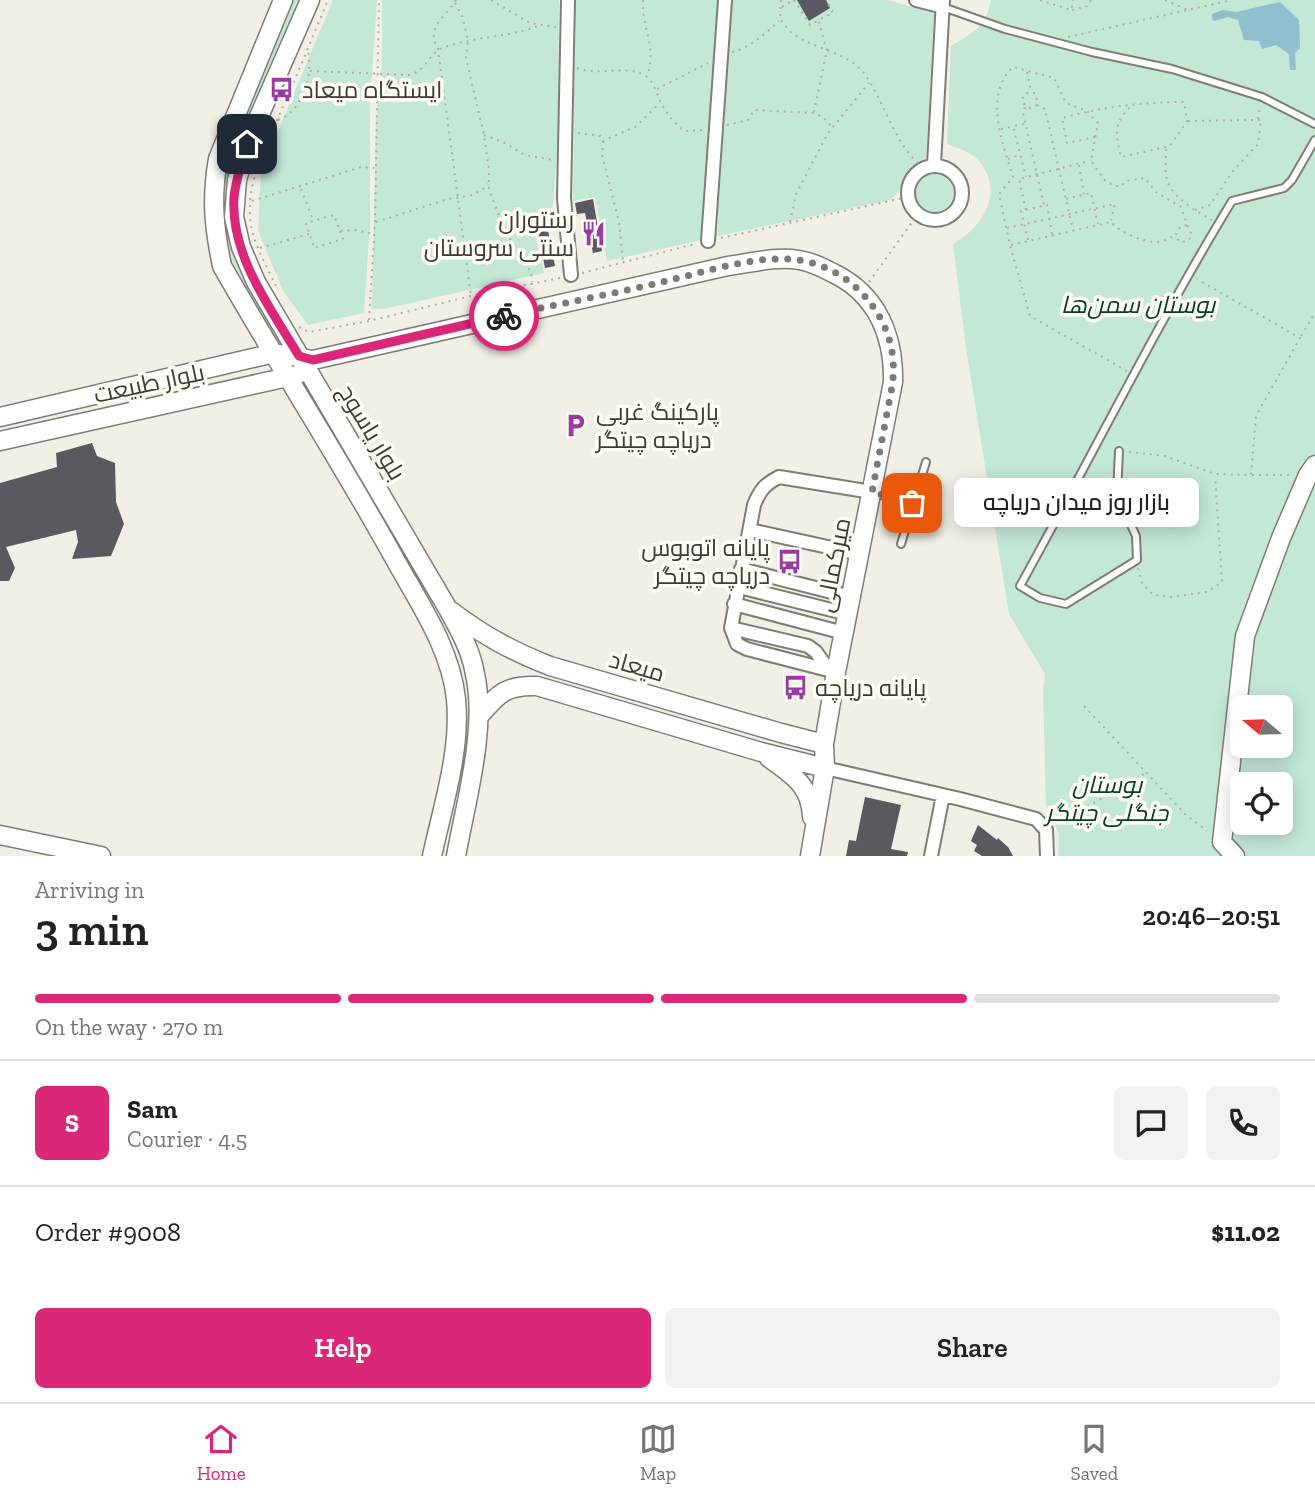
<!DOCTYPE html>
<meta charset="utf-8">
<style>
:root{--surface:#fff;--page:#f2f2f2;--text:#222;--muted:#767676;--line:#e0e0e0;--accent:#db2777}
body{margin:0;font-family:"Zilla Slab",Cairo,serif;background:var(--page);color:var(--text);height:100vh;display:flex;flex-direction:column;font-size:26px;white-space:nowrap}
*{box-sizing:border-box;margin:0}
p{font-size:23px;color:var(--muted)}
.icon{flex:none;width:38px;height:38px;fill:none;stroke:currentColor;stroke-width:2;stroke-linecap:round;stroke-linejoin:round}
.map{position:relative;height:856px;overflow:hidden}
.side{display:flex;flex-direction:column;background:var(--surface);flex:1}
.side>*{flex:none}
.needle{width:46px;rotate:289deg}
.fabs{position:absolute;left:1230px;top:695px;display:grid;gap:14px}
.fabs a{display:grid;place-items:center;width:63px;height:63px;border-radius:10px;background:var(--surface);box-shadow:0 4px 18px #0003;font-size:35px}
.pin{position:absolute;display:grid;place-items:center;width:60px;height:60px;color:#fff;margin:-30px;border-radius:14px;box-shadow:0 4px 10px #0006}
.courier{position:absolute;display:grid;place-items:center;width:70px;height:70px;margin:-35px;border:5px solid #db2777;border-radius:50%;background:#fff;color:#222;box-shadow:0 2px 9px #0007}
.bubble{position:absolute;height:49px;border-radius:10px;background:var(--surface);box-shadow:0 4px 18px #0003;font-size:23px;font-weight:600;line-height:49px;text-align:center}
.headline em{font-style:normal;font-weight:600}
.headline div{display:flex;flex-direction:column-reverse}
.headline{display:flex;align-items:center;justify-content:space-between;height:119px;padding:0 35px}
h1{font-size:46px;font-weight:600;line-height:52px}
.bar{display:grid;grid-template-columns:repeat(4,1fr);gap:10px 7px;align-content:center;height:84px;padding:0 35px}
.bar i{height:9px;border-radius:5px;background:var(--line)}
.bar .on{background:var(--accent)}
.bar p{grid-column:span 4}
.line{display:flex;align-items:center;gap:18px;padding:0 35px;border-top:2px solid var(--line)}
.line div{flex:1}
.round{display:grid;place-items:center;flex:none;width:74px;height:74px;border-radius:10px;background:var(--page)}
.primary-button{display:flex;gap:14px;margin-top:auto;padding:14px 35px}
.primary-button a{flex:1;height:80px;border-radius:10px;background:var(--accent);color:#fff;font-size:28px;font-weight:600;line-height:80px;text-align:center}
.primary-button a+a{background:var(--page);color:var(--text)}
.tabs{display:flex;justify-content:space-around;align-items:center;height:98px;border-top:2px solid var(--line);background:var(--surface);font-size:19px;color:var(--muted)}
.tabs a{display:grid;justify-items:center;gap:4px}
.tabs .on{color:var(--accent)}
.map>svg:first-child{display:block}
.green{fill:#c3e8d6;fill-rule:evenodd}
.water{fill:#90c0d0}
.building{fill:#5b5960}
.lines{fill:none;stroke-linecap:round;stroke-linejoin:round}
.lane-casing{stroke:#807d75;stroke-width:10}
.street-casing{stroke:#807d75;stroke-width:16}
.secondary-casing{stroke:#807d75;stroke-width:21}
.path{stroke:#afada6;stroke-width:2;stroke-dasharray:2 5;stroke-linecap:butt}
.lane{stroke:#fff;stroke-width:6}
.street{stroke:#fff;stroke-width:12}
.secondary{stroke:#fff;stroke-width:18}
.done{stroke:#7c7b75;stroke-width:7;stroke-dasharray:0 12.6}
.route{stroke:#db2777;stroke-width:9}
.labels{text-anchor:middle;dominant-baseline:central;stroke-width:7;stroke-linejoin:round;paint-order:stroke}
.poi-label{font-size:24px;fill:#3d3c38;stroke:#fffdf5;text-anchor:start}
.park-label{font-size:24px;font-style:italic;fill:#02402c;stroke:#fffdf5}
.street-label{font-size:24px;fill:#3d3c38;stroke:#fffdf5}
</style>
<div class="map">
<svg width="1315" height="856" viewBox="0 0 1315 856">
<rect width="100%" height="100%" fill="#f2efe6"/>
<path class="green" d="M291 0H300C287 30 275 60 263 89 242 140 215 193 232 249 242 282 262 310 278 340L274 343 226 256 220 234 223 171Z
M333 0H377L370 104V223L364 313 308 325 283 291 258 230 261 172Z
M382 0H559L558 134 553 207 531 215 544 273 384 309H372L376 121 382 65Z
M576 0H719L702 240 607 261 595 197 573 201Z
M730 0H888L934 14 926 160C902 174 908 187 890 200L717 236Z
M991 0H1315V856H1058L1059 834 1046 805 1043 691 1045 674 1009 614 966 348 953 244C984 227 1006 190 977 159 969 151 957 148 947 144L951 46C972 34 987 25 991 0ZM1242 707H1281V746H1242ZM1242 784H1281V822H1242Z
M936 173C976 180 942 232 920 205 909 191 920 175 936 173Z"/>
<path class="water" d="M1280 2 1299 20 1300 48 1295 53 1296 70H1290L1289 54 1276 45 1262 49 1259 41 1244 40 1238 20 1228 17 1214 21 1212 19V14L1223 10 1236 12Z"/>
<path class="building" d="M797 0H826L830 8 809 21Z
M593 199 602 251 593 253 585 213 577 214 575 203Z
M554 212 556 224 547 225 555 266 545 268 535 216Z
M92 443 97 456 115 463 116 502 124 524 111 556 72 559 78 542 76 530 6 547 15 568 9 581H0V483L57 467 56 453Z
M865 797 901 805 891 849 908 852 907 856H846L849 840 856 841Z
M978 825 997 840 998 838 1008 847 1013 856H982L974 851 977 845 971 841Z"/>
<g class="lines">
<defs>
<path id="lane" d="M943 7 1005 29 1092 52 1172 69 1262 97 1315 124
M1119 451 1117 494 1136 536 1137 560 1066 604 1040 598 1020 586C1091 458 1156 326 1232 201L1284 188 1292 180 1315 140
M874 493 912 503
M901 544 926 462"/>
<path id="street" d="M568 0 564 198 571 275
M916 0 943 7
M934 165 943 0
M908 193a27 27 0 1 1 54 0a27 27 0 1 1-54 0Z
M708 241 725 0
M750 530 860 554
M741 569 851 597
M739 587 848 614
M734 604 844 633
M731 628 808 646 816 652 828 669
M836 672 747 649 737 644 731 628 754 505C760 490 765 484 779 477L872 492
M825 768 960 799 1036 819 1046 830 1047 856
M931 856 943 795"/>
<path id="secondary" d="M283 0 218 159C211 199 214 227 222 266 279 366 342 463 397 563 421 606 451 650 456 699 461 751 443 805 432 856
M310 0 247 144 237 180 234 217 241 247 256 282 448 609C459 629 471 650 475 674 487 729 466 801 456 856
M0 417 274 353 313 360 728 266C751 263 776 256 799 260 812 262 823 268 835 274 877 295 894 336 893 382L836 672 824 744 825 768 810 856
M0 441 297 375
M451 611C484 636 512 651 550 666L781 733 824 744
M480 715C499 693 506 685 537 686L761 752 825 768
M769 758C793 775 811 786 812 817
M0 835 101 856
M1235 856 1222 842 1245 636 1281 538 1308 475 1315 465"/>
</defs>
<use href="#lane" class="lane-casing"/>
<use href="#street" class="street-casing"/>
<use href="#secondary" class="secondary-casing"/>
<path class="path" d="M456 0C445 18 425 27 438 49L471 296
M491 0 530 23 556 27
M643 0C641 27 658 49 647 76
M781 0 780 19C784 23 787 29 791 32 812 49 845 51 863 72 884 99 894 145 921 165
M794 0 810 25 817 21
M1040 0 1071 10 1073 0
M1165 0 1188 10
M455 3 462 16 468 40 466 58 484 135 489 170V190L506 233 531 272 532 282
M782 7 793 0
M1072 10 1088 6 1091 0
M1068 37 1232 0
M732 52C750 48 766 33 779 21
M577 68C600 77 628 63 647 77 654 83 657 93 660 101 666 113 673 122 684 131L705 130
M310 71 410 75C426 70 430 53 442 48 474 36 507 38 538 26
M1027 72 1031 91
M657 89 708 63
M1037 105 1030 108 1025 106 1022 99 1025 94 1032 92 1036 94 1037 105 1045 109 1073 230
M1025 107 1023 113 1044 205
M814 112 827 50 818 20 833 13 826 0
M1258 119 1260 107
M278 120C303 111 313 75 308 51
M1188 121 1261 120 1258 144 1233 171 1210 205 1195 210
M1024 124 1013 126 1026 177
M727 125 748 120 754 110 814 113 824 118 832 127
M1001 129 1012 127
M578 133 601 136 603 141 635 127 660 103
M484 135 503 142 525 155 553 160
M1095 137 1067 143 1062 118C1102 107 1142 102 1184 102L1187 121 1170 146 1121 157C1115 131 1113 124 1133 104
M603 141 602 155 619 222 623 261
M1166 149C1166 158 1164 174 1168 183 1175 199 1197 212 1212 220
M1008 159 1019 155
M1079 165 1084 194
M301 189 313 220
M1066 199 1091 193 1098 224
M252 201 361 167 374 168
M1026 210 1019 179 1089 161
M376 222 448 199 473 195 483 189 488 184
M790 222 796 194 828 133 869 83
M1007 228 1115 204 1111 220
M340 231 343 239 314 248 306 223 334 215 340 231 356 230 373 234
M721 238 908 197
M1028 240 1021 211 1047 205 1052 234
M1011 245 1111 222C1119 232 1144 243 1158 242 1164 242 1169 238 1174 236
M260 248 309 234
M582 273 695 244
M869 282 918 214
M276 286C266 265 251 240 250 216 248 176 267 144 282 109 298 73 313 36 328 0
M369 320 375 222 379 0
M299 327 309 332 369 321 471 296 560 278
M1301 336 1315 313
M1127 371 1030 316 1010 245 999 194 1013 177C1003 144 983 95 1013 67L1054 78 1066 103 1087 111 1098 123 1091 161 1106 182 1120 187 1126 181 1145 178 1156 192 1181 207 1187 225 1180 227 1175 236 1180 242 1188 241 1192 235 1187 225
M1129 452 1165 456 1215 474 1251 475 1256 416 1300 338 1197 279
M1252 475H1292
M1138 568 1142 583 1153 595 1172 597 1207 592 1222 582 1215 476
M1084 706 1185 814 1207 831
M1057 824 1146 773"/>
<use href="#lane" class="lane"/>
<use href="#street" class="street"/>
<use href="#secondary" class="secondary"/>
</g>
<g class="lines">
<path class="done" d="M504 316C558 304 613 294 666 281 706 272 757 254 798 260 847 266 890 311 893 361 895 378 890 396 887 413 882 440 877 466 872 492L912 503"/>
<path class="route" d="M247 144C242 161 236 179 234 197 230 255 271 309 299 356L313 360 504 316"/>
</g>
<defs>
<symbol id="bus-bare" viewBox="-9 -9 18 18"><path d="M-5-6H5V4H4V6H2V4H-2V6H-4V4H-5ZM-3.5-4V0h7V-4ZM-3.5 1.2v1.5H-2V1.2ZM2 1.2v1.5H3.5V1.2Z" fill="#9a3ba3" stroke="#fffdf5" stroke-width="2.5" paint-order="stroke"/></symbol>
<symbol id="restaurant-bare" viewBox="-9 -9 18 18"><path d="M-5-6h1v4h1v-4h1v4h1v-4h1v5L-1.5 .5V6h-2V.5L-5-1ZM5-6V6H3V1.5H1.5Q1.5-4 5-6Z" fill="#9a3ba3" stroke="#fffdf5" stroke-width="2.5" paint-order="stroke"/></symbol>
<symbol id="parking-bare" viewBox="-9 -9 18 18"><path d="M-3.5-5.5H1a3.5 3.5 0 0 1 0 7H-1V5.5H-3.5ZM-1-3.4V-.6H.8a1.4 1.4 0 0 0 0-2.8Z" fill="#9a3ba3" stroke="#fffdf5" stroke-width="2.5" paint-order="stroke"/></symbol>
</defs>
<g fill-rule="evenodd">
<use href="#bus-bare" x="264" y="72" width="35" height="35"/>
<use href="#restaurant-bare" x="576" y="216" width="35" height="35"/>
<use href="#parking-bare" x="558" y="408" width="35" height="35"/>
<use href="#bus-bare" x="772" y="544" width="35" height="35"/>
<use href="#bus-bare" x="778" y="670" width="35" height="35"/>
</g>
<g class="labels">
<g class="poi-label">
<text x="302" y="89">ایستگاه میعاد</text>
<text x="574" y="219" text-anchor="end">رستوران<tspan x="574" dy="28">سنتی سروستان</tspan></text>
<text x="596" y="411">پارکینگ غربی<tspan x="596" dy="28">دریاچه چیتگر</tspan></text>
<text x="770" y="547" text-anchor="end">پایانه اتوبوس<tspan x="770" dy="28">دریاچه چیتگر</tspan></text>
<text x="815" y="687">پایانه دریاچه</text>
</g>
<g class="park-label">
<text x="1138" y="304">بوستان سمن‌ها</text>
<text x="1107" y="784">بوستان<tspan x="1107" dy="28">جنگلی چیتگر</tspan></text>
</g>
<g class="street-label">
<text transform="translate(149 383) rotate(-12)">بلوار طبیعت</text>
<text transform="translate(372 432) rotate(59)">بلوار یاسوج</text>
<text transform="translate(833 565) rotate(-79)">میرکمالی</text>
<text transform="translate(637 666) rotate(16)">میعاد</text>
</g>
</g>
</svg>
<div class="fabs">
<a><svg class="needle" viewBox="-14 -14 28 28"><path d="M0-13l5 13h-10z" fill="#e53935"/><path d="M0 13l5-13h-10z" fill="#767676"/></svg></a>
<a><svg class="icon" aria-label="locate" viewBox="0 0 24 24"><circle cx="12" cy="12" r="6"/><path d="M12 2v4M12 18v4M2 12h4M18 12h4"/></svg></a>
</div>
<div class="pin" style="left:912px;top:503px;background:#ea580c"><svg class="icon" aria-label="bag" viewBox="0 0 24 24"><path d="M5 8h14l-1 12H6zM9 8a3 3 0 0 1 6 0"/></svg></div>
<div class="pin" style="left:247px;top:144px;background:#1f2937"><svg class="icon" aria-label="home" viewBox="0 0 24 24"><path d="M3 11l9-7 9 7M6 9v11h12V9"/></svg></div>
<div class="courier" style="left:504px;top:316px"><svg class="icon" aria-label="bike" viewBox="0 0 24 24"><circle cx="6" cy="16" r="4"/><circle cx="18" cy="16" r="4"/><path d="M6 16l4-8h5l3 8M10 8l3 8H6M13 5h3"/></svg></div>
<div class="bubble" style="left:954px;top:478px;width:245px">بازار روز میدان دریاچه</div>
</div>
<section class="side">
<div class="headline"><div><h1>3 min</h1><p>Arriving in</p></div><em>20:46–20:51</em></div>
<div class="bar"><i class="on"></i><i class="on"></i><i class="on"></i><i></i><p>On the way · 270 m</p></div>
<div class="line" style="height:126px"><b class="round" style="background:var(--accent);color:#fff">S</b><div><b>Sam</b><p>Courier · 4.5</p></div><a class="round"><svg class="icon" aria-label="chat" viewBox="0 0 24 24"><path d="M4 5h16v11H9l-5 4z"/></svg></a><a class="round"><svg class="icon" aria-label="phone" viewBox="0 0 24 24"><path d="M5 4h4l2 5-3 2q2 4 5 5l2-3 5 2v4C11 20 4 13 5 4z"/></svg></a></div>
<div class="line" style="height:91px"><div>Order #9008</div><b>$11.02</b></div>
<div class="primary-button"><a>Help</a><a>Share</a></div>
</section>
<nav class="tabs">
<a class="on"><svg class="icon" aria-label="home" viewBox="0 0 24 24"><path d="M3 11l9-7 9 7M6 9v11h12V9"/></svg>Home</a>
<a><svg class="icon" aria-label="map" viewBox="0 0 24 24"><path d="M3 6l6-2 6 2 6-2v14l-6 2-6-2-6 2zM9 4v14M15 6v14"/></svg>Map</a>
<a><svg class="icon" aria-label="saved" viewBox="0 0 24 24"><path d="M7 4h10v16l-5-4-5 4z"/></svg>Saved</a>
</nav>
